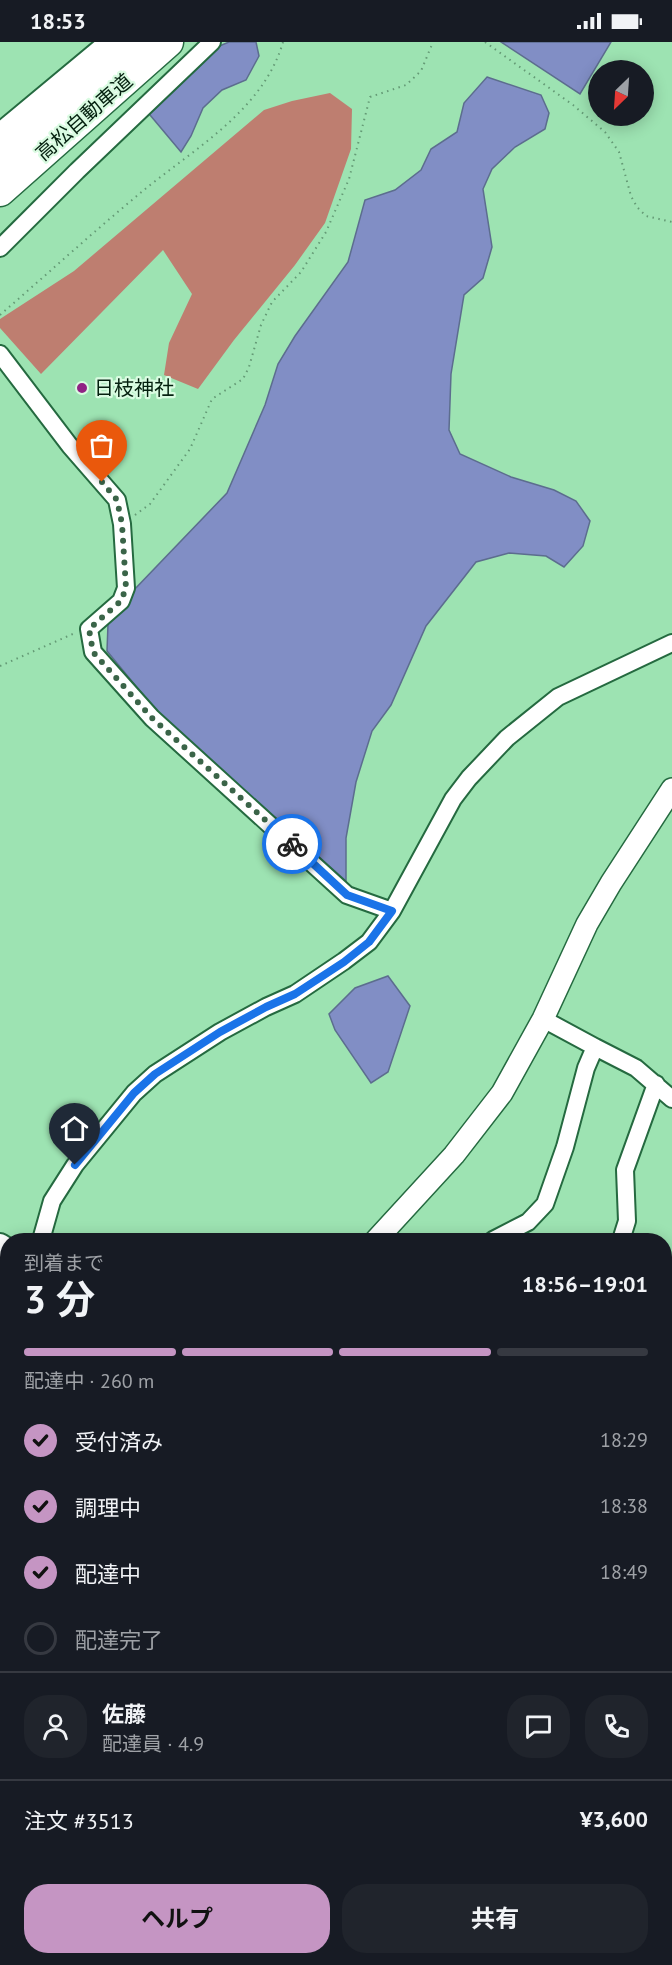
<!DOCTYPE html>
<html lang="ja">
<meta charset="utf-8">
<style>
:root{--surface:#171b24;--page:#20242c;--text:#f1f3f6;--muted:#9ea1a6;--line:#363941;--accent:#c595c3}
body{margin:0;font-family:"PT Sans","Noto Sans JP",sans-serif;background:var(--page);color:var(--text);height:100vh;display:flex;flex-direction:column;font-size:22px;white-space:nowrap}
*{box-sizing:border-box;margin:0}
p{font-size:20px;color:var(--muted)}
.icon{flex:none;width:33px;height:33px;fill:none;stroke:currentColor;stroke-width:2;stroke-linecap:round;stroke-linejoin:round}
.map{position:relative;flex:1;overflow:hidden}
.details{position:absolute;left:0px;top:1191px;width:672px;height:732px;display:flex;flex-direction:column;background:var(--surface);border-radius:24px 24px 0 0;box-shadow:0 3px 15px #0003}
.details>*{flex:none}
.needle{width:39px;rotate:205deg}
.fabs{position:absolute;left:588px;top:18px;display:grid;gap:12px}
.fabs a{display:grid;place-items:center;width:66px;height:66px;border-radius:50%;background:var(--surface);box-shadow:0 3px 15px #0003;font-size:30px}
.pin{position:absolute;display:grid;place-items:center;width:51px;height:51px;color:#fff;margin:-62px -26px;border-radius:50% 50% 50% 0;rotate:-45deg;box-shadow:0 0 6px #0007}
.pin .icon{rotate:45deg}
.courier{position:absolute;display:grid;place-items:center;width:60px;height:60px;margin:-30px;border:4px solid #1a73e8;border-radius:50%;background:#fff;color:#222;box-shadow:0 2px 8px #0007}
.head em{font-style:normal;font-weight:700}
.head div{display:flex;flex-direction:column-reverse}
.head{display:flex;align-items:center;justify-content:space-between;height:102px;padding:0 24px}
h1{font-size:39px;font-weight:700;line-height:45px}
.bar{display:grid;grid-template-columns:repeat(4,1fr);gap:9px 6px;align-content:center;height:72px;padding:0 24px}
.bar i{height:8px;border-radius:4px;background:var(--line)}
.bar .selected{background:var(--accent)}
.bar p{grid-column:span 4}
.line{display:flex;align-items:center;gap:15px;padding:0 24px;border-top:2px solid var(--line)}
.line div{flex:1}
.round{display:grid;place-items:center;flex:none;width:63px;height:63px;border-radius:24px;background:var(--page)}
ol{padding:0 24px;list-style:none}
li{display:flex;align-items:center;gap:18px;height:66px}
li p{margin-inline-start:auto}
li .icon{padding:6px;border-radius:50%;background:var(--accent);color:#111;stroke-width:4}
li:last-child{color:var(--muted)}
li i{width:33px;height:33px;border:3px solid var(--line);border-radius:50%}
.button{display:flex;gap:12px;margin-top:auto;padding:12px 24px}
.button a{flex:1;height:69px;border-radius:24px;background:var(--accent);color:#111;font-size:24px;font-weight:700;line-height:69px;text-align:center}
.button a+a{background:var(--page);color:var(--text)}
.status{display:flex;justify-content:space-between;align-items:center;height:42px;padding:0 30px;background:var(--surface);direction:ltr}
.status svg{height:16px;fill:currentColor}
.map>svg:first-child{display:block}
.forest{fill:#be7e70}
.water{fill:#818ec5;stroke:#5c6d8e;stroke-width:1.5}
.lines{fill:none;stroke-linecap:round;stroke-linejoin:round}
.minor-casing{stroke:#256a40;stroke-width:20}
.tertiary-casing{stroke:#256a40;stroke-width:24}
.secondary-casing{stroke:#256a40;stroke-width:26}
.motorway-casing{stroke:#256a40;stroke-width:33}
.path{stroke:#649a75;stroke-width:2;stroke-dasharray:1.5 4.5;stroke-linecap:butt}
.minor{stroke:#fff;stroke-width:16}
.tertiary{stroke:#fff;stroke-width:21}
.secondary{stroke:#fff;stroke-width:22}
.motorway{stroke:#fff;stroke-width:30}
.done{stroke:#3a6448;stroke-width:6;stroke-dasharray:0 10.8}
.route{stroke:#1a73e8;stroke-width:8}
.poi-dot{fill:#902284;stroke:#d9fbe1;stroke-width:2}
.labels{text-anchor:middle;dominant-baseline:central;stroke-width:4.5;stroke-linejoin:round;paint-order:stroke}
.street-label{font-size:20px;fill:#04200f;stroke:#d9fbe1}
.poi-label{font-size:20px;fill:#04200f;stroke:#d9fbe1;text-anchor:start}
</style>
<div class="status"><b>18:53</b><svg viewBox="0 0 49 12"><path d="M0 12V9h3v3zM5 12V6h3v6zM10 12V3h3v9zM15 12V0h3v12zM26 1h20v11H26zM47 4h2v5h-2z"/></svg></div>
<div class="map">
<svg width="672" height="1923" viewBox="0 0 672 1923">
<rect width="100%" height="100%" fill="#9de3b2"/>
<path class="forest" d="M330 51 352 67 351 107 325 181 295 223 234 298 198 347 164 333 169 301 192 252 163 208 41 332 0 286V277L74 229 264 68 292 59Z"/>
<path class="water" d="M229 0H256L259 14 246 38 222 48 203 66 191 94 181 110 145 67 205 10Z
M501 0H611L580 52Z
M487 35 541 53 549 71 545 87 515 105 492 127 483 147 492 205 483 236 464 253 451 332 449 388 460 412 511 435 554 448 576 459 590 479 583 504 564 525 546 514 509 511 476 520 426 584 391 663 372 689 356 740 346 796V839L158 671 107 609 108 582 126 565 134 548 227 451 265 363 278 322 295 294 348 220 365 158 395 148 421 128 431 107 457 90 464 61Z
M388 934 410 964 388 1030 371 1041 335 988 329 972 355 946Z
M664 1408 672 1413V1448L665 1452Z"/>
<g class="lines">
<defs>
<path id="minor" d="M0 89 107 0
M0 206 77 129 212 0
M0 312 70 404 117 458 122 482 126 546 121 559 89 587 93 610 152 676 347 853 392 869
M543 977 595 1005
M41 1198 52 1159 75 1123 134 1051 155 1032 220 990 266 965 295 952 344 919 369 900 392 869 453 757 469 736 507 696 558 655 672 601
M493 1198 528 1180 545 1162 565 1105 586 1026 595 1005 636 1026 672 1057
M621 1198 627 1179 625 1128 656 1042
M664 1235 672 1232
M0 1286 8 1282
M664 1393 672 1400
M664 1498 672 1497
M664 1649 672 1648
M664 1768 672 1776
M0 1862 8 1858
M425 1916 433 1923
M163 1923 171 1916
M374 1923 390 1916"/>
<path id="tertiary" d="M376 1198 454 1113 502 1051 543 977 587 882 611 841 672 747
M300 1916 304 1923"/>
<path id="secondary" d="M0 1203 8 1208
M0 1433 8 1483
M64 1916 65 1923"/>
<path id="motorway" d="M0 116 132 0
M0 149 168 0"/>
</defs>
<use href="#minor" class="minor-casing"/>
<use href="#tertiary" class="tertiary-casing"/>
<use href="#secondary" class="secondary-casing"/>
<use href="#motorway" class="motorway-casing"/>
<path class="path" d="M485 0 573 63 605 90 619 110 631 154 637 165 646 174 672 180
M0 273C46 233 91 192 138 153 190 109 263 70 283 0
M135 473 150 462 190 407 212 357 243 337 249 325 261 283 272 260 301 230 326 190 349 137 370 55 406 43 421 29 433 0
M0 624 75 591"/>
<use href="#minor" class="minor"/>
<use href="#tertiary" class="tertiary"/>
<use href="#secondary" class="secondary"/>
<use href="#motorway" class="motorway"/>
</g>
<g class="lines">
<path class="done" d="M102 440 117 458 122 482 126 546 121 559 89 587 93 610 152 676 292 802"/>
<path class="route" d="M75 1123 134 1051 155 1032 220 990 266 965 295 952 344 920 369 900 392 869 347 853 292 802"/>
</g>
<circle class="poi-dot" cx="82" cy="346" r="6"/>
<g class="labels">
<g class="street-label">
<text transform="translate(84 75) rotate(-41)">高松自動車道</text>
</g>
<g class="poi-label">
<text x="94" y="346">日枝神社</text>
</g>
</g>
</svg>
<div class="fabs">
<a><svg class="needle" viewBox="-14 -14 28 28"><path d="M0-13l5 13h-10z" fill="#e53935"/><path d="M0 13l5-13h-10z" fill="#9ea1a6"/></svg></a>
</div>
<div class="pin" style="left:102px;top:440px;background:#ea580c"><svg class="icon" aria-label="bag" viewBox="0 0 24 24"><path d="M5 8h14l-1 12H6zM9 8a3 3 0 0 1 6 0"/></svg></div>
<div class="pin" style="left:75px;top:1123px;background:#1f2937"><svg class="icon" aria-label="home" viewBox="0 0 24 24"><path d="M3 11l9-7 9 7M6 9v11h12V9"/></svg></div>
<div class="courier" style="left:292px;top:802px"><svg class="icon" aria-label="bike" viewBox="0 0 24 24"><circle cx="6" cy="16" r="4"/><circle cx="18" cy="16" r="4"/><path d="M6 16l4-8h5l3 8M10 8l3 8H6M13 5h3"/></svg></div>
<section class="details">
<div class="head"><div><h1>3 分</h1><p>到着まで</p></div><em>18:56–19:01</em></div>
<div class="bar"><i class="selected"></i><i class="selected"></i><i class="selected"></i><i></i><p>配達中 · 260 m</p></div>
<ol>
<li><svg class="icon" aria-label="check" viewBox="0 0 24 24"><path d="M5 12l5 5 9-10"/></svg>受付済み<p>18:29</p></li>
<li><svg class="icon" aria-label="check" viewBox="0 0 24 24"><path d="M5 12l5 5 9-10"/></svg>調理中<p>18:38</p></li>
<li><svg class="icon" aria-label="check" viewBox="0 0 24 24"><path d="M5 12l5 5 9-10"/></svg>配達中<p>18:49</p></li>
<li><i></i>配達完了</li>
</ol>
<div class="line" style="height:108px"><a class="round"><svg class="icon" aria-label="person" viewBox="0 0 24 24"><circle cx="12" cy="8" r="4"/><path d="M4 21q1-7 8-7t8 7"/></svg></a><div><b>佐藤</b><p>配達員 · 4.9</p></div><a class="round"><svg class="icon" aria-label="chat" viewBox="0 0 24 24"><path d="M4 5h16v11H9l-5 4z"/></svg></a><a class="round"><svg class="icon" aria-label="phone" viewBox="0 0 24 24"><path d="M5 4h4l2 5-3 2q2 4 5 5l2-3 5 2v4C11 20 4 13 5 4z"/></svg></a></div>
<div class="line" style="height:78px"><div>注文 #3513</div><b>¥3,600</b></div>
<div class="button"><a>ヘルプ</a><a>共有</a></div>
</section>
</div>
